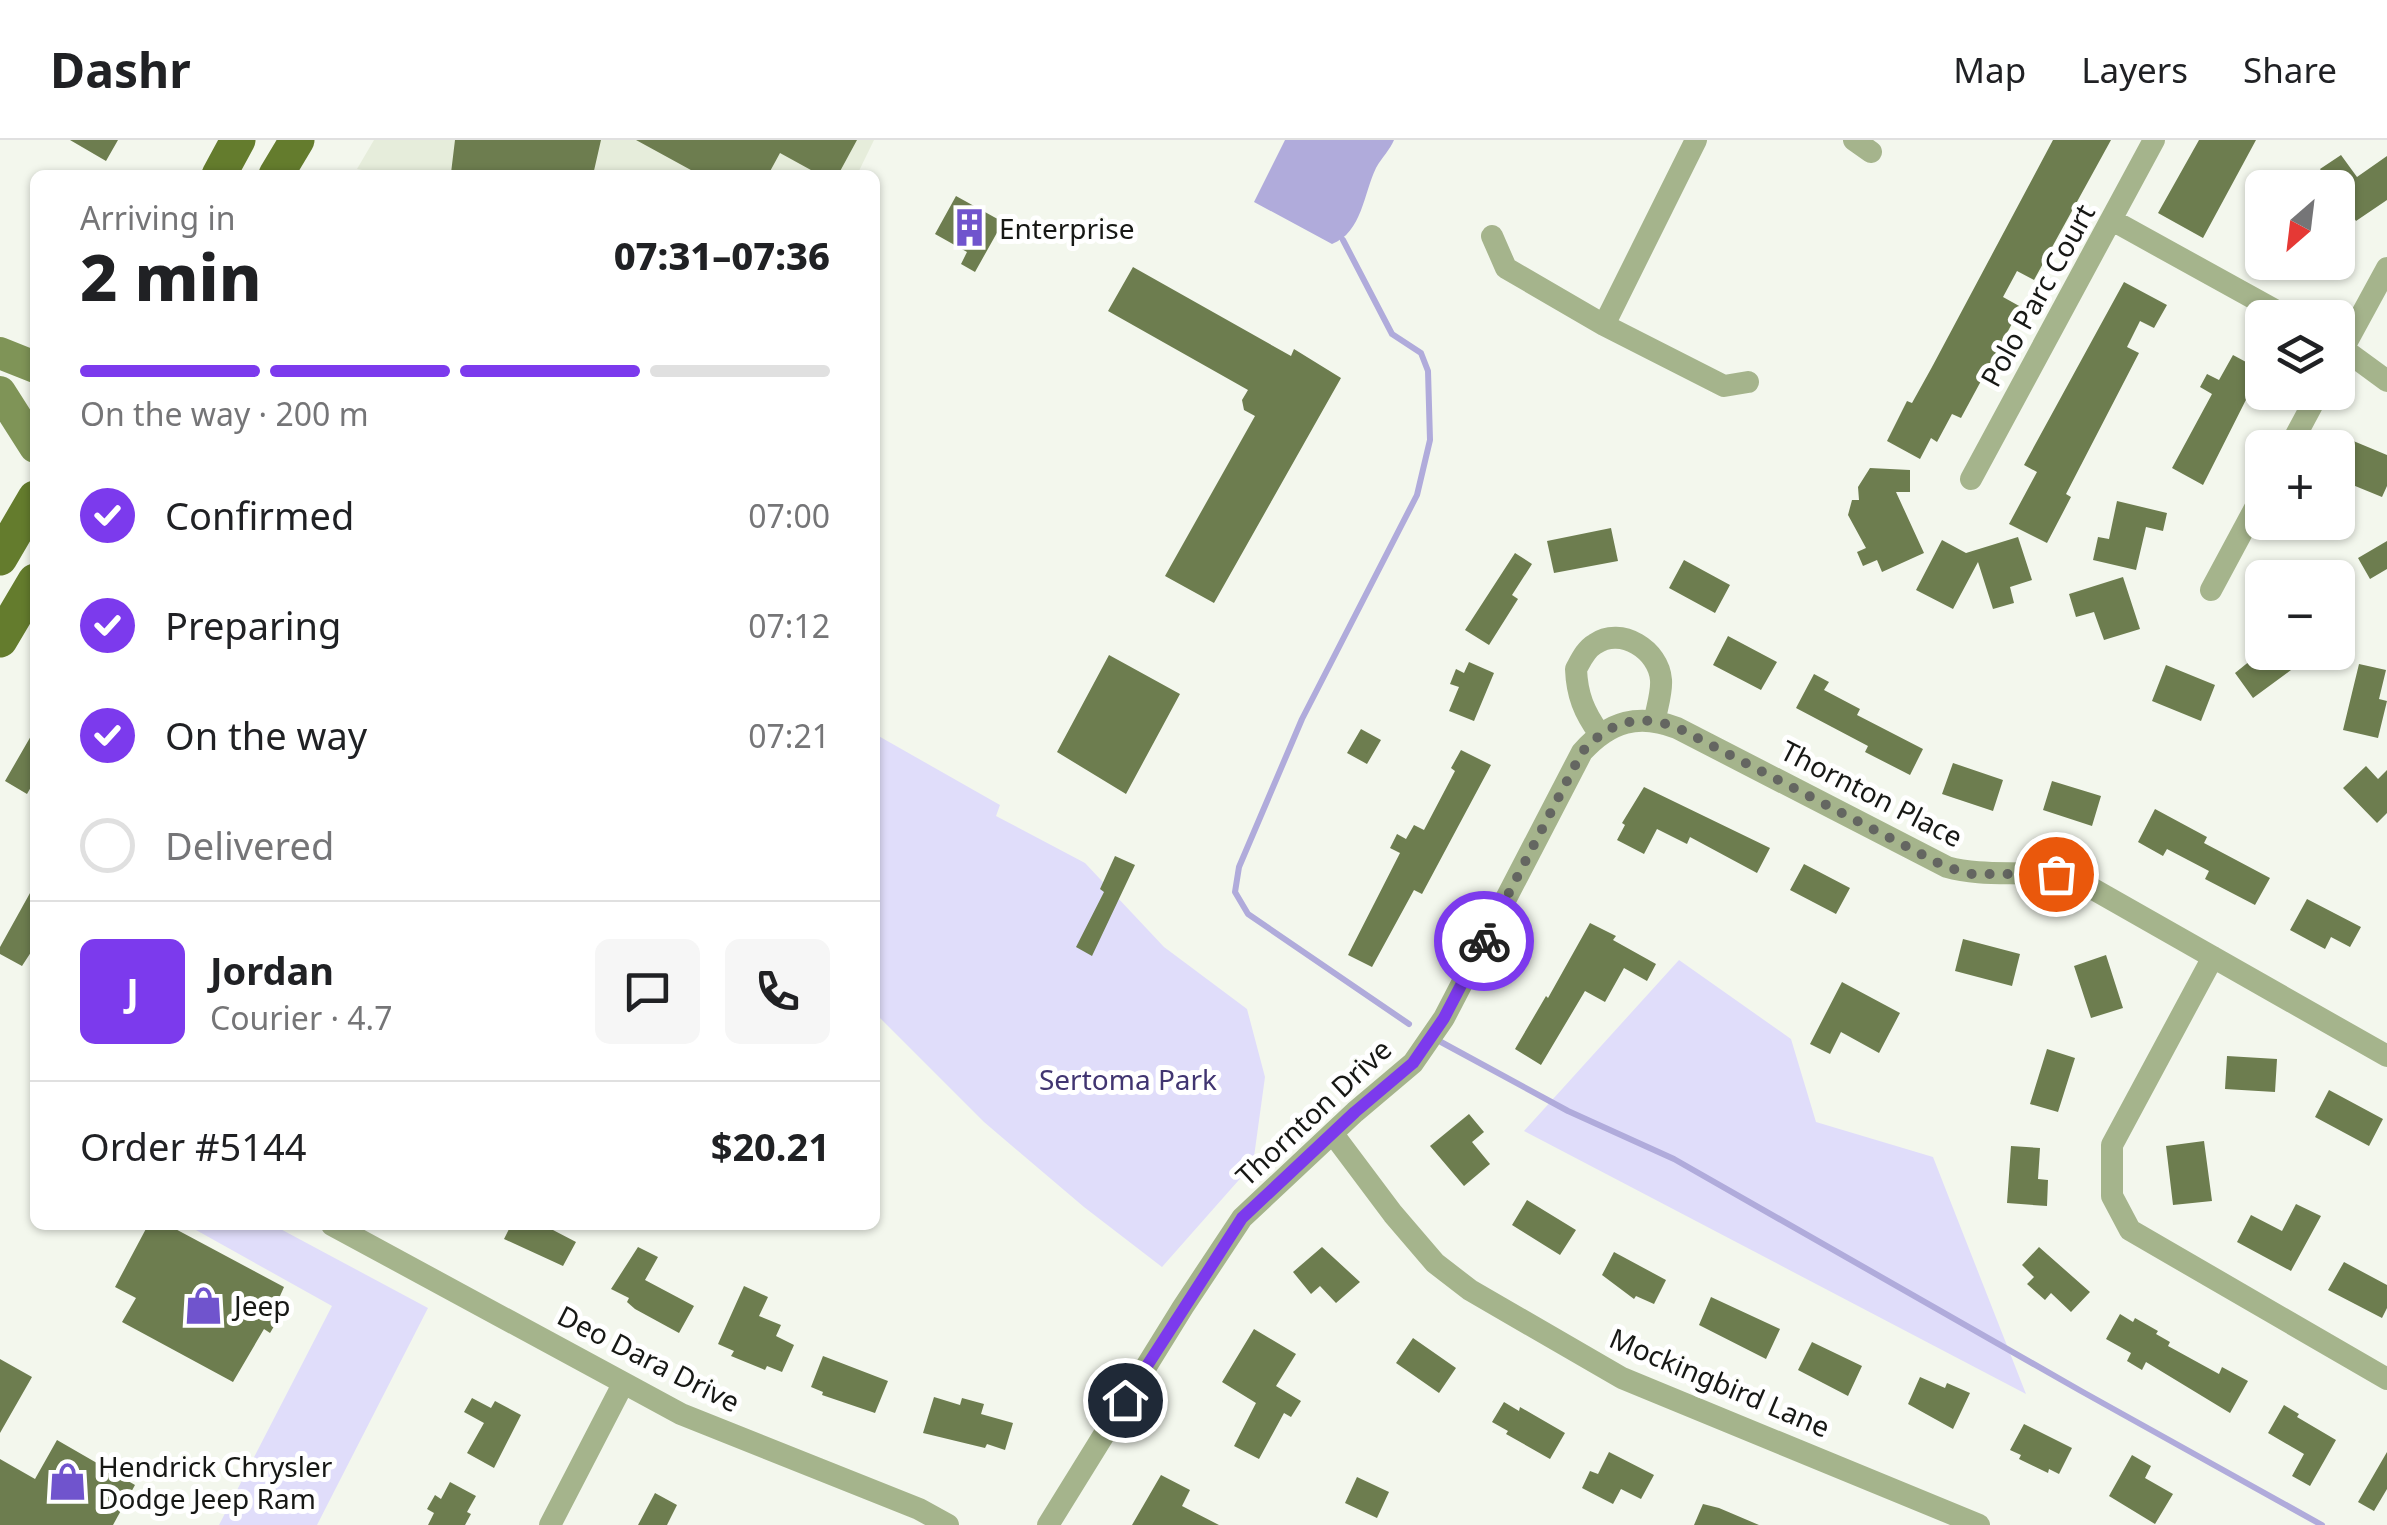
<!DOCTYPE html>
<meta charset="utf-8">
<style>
:root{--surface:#fff;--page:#f6f6f6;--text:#202124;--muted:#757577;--line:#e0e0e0;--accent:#7c3aed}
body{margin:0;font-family:"Noto Sans",sans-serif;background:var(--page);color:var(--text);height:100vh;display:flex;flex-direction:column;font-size:38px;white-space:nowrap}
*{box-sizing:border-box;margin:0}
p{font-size:32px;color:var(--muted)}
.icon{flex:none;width:55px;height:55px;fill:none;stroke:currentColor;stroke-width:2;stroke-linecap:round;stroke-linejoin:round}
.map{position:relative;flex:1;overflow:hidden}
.drawer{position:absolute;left:30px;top:30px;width:850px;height:1060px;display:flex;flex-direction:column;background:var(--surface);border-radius:15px;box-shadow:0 2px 8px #0004}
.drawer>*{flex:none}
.needle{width:65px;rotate:208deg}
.fabs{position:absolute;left:2245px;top:30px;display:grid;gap:20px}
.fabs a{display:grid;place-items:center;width:110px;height:110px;border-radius:15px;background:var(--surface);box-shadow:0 2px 8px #0004;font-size:50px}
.pin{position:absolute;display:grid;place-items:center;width:85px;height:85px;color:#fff;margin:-42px;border:5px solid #fff;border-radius:50%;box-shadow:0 2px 10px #0007}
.courier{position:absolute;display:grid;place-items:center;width:100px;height:100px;margin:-50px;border:8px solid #7c3aed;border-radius:50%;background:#fff;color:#222;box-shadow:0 2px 12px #0007}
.head em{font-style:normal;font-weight:800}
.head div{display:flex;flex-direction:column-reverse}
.head{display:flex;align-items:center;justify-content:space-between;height:170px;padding:0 50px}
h1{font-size:65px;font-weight:800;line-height:75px}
.bar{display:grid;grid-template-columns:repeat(4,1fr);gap:15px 10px;align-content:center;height:120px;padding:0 50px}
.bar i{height:12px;border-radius:8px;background:var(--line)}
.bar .on{background:var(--accent)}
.bar p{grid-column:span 4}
.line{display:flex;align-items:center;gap:25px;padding:0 50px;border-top:2px solid var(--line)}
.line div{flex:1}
.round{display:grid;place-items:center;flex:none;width:105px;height:105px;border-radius:15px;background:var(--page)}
ol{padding:0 50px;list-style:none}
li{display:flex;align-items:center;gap:30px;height:110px}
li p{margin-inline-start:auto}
li .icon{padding:10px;border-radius:50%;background:var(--accent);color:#fff;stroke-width:4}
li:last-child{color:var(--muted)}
li i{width:55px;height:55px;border:5px solid var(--line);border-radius:50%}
header{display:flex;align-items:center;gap:60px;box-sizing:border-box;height:140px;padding:0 50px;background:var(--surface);border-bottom:2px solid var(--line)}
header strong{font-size:48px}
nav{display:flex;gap:55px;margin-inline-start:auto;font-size:35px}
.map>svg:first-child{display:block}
.built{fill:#e6eddb}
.green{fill:#e0ddfa}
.water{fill:#b0abdb}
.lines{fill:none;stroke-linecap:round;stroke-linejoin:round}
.stream{stroke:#b0abdb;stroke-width:6}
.building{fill:#6d7d4f}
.street{stroke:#a5b48c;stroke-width:22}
.secondary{stroke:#7f9457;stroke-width:32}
.primary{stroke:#647c2d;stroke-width:35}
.done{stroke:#646661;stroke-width:10;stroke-dasharray:0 18}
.route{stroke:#7c3aed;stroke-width:12}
.labels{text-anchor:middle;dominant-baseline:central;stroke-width:10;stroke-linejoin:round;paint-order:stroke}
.poi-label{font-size:28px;fill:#171815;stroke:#fff;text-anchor:start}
.street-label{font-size:28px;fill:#171815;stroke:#fff}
.park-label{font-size:28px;fill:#413571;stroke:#fff}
</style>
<header>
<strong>Dashr</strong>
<nav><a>Map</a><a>Layers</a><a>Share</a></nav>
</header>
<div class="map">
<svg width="2387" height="1385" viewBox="0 0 2387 1385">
<rect width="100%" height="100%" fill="#f3f7ed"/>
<path class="built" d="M374 0H874L857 35H388L357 29Z"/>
<path class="green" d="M875 594 1000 665 996 676 1085 723 1164 807 1247 869 1265 937 1253 1024 1162 1127 1084 1067 984 982 875 873Z
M1679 820 1791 899 1816 982 1933 1017 2026 1254 1524 991Z
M187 1085H273L428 1168 317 1385H219L332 1166Z"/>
<path class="water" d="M1285 0H1394C1390 10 1382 17 1376 28 1364 52 1362 93 1332 104L1254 62Z"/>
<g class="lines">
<path class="stream" d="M1343 100 1392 194 1421 213 1428 231 1430 300 1417 355 1302 579 1239 727 1235 752 1248 774 1409 884
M1441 902 1568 971 1674 1019 2081 1251 2322 1385"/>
</g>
<path class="building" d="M70 0H118L106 21Z
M455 0H601L593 35 451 33Z
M636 0H857L838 35H820L780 13 768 35H700Z
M2053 0H2111L2034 140 2017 131 2003 157 2021 167 1961 278 1952 274 1937 302 1931 298 1920 319 1887 301 1907 261 1912 263 1932 227Z
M2199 0H2256L2203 98 2158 73Z
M2341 15 2357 37 2387 16V60L2356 81 2338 54V48H2333L2320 29Z
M956 56 1003 82 975 132 961 124 967 112 935 94Z
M1133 127 1291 216 1294 209 1341 238 1214 463 1165 436 1255 276 1244 270 1242 260 1248 250 1108 171Z
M2124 142 2167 165 2154 188 2140 181 2127 207 2139 213 2066 354 2071 357 2047 403 2009 384 2037 332 2024 325Z
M2233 215 2261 230 2203 345 2172 328 2212 254 2200 247 2207 234 2219 240Z
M2351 300 2387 315V346L2382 357 2338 339Z
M1870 328 1910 330V352H1896L1924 413 1882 432 1877 420 1863 426 1857 412 1866 408 1848 375 1852 360H1859L1858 347Z
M2117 361 2167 373 2163 391 2146 387 2136 430 2093 420 2098 397 2109 399Z
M1611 388 1618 421 1554 433 1547 401Z
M2018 397 2032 440 2010 447 2014 463 1993 469 1978 422 1953 469 1916 450 1942 400 1966 413Z
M2387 401V429L2370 439 2358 418Z
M1515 413 1532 424 1512 455 1518 459 1489 505 1465 490Z
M1684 420 1730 445 1715 473 1669 448Z
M2123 437 2140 489 2104 500 2094 472 2076 477 2069 454Z
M1728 496 1777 522 1761 550 1713 525Z
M2261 512H2284L2295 527 2253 558 2235 533Z
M1109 515 1180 554 1126 654 1057 612Z
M1469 522 1494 533 1474 581 1449 571 1459 547 1450 544 1456 529 1464 533Z
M2359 524 2386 530 2379 559 2387 561 2378 598 2343 590Z
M2166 525 2215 545 2201 581 2152 561Z
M1814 534 1829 542 1824 550 1860 569 1857 575 1923 609 1910 635 1865 612 1868 606 1796 568Z
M35 589V640L27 654 5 641Z
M1361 589 1381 600 1367 624 1347 613Z
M1461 610 1491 625 1422 754 1414 750 1372 827 1348 815 1400 713 1390 708 1397 694 1406 699 1414 685 1424 690 1455 631 1451 628Z
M1953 623 2003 640 1993 671 1942 654Z
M2366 626 2378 639 2387 630V673L2377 683 2343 648Z
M2052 641 2101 656 2092 686 2043 670Z
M1644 647 1770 708 1757 733 1690 697 1687 704 1657 689 1644 714 1617 700 1625 685 1622 683Z
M2155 669 2207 697 2204 703 2270 738 2255 765 2205 739 2209 731 2167 709 2163 716 2138 702Z
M1115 716 1135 725 1092 816 1076 807 1104 752 1100 749Z
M1804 724 1850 748 1836 774 1790 750Z
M35 744V806L22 826 0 814V807Z
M2307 759 2361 787 2350 807 2331 797 2325 809 2290 790Z
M1590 783 1616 796 1613 800 1656 824 1647 841 1624 828 1605 862 1585 851 1541 925 1515 909 1546 856 1548 858Z
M1963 799 2020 814 2012 846 1955 831Z
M2106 815 2123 868 2091 878 2074 826Z
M1842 842 1900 873 1879 913 1841 892 1830 914 1810 904Z
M2047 909 2075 918 2058 972 2030 964Z
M2227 916 2277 919 2275 952 2225 949Z
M2329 950 2383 979 2369 1006 2315 977Z
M1469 974 1484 992 1472 1002 1490 1024 1464 1046 1430 1006Z
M2204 1001 2212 1061 2173 1065 2166 1006Z
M2011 1006 2040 1008 2038 1039 2048 1040 2047 1066 2007 1063Z
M1527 1060 1576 1090 1560 1115 1512 1085Z
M2296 1064 2321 1076 2291 1131 2237 1102 2251 1075 2282 1091Z
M148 1085H168L284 1147 272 1174 279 1178 270 1193 264 1189 233 1242 122 1182 136 1158 115 1147Z
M511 1085H556L553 1090 576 1102 563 1126 504 1099Z
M638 1107 658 1117 645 1140 694 1166 679 1193 635 1169 627 1162 629 1158 611 1149Z
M1322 1107 1360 1142 1336 1163 1320 1146 1311 1154 1293 1132Z
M2039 1107 2090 1152 2071 1172 2051 1153 2045 1160 2027 1144 2034 1137 2022 1125Z
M1614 1112 1666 1140 1654 1164 1636 1156 1634 1159 1602 1135Z
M2344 1122 2387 1145V1168L2382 1178 2328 1150Z
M744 1146 768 1157 759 1176 781 1185 776 1196 794 1205 782 1232 767 1226 765 1230 731 1216 734 1211 718 1204Z
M1711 1157 1780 1189 1766 1219 1699 1185Z
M2120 1174 2133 1182 2135 1178 2158 1191 2156 1194 2170 1202 2168 1206 2219 1234 2222 1227 2248 1241 2230 1273 2146 1222 2142 1230 2127 1221 2131 1213 2106 1199Z
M1254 1189 1296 1214 1276 1246 1301 1261 1291 1277 1284 1273 1259 1319 1234 1306 1256 1263 1222 1242Z
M1413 1198 1456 1228 1439 1253 1396 1223Z
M1812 1202 1862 1226 1848 1256 1798 1230Z
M823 1216 888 1241 875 1273 822 1255 823 1252 811 1247Z
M0 1219 32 1237 0 1293Z
M1920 1237 1945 1248 1947 1243 1970 1253 1953 1289 1908 1264Z
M934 1257 960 1265 962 1258 984 1264 981 1274 1013 1283 1005 1310 987 1304 985 1308 923 1293Z
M472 1258 491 1268 495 1261 521 1275 494 1328 467 1313 484 1283 464 1272Z
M1504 1262 1519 1271 1520 1267 1565 1293 1550 1319 1506 1294 1508 1291 1492 1282Z
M2284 1265 2299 1274 2297 1277 2336 1300 2310 1346 2292 1336 2304 1314 2268 1293Z
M2024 1284 2072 1308 2059 1334 2049 1329 2048 1333 2019 1319 2021 1315 2010 1310Z
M57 1300 135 1345 113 1385H0V1319L35 1339Z
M1609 1312 1654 1335 1641 1359 1621 1349 1613 1364 1582 1348 1590 1331 1598 1334Z
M2387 1312V1349L2374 1371 2358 1362Z
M2132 1315 2151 1326 2145 1338 2173 1354 2155 1384 2109 1356Z
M1161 1335 1190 1350 1182 1366 1219 1385H1132Z
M1357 1337 1389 1352 1377 1378 1345 1363Z
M450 1342 476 1356 467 1372 471 1374 465 1385H428L434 1373 427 1369 435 1355 441 1359Z
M655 1353 677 1365 667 1385H638Z
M1703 1364 1719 1368 1759 1385H1694Z"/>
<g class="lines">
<path class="street" d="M1854 0 1871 12
M2112 80 2289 178
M1492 96 1506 128 1604 185 1724 246 1748 242
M1604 185 1696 0
M2338 205 2387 241
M2338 218 2387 128
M2289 308 2319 252
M1971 339 2154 0
M2211 450 2262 355
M1599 593C1584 572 1577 555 1576 529 1581 520 1586 509 1595 504 1621 486 1659 510 1661 540 1662 552 1657 567 1655 579
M2213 817 2112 1005V1056L2130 1090 2387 1239
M1333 994 1393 1074 1435 1123 1470 1150 1622 1238 1979 1385
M332 1085 681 1274 919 1369 948 1385
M550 1385 623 1244
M1048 1385 1183 1167 1242 1078 1355 972 1413 923 1444 878 1582 612C1610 581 1639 573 1677 588L1947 727C1990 739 2036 727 2079 741L2387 916"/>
<path class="secondary" d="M0 213 35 227
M0 252 35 307"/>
<path class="primary" d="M219 35 238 0
M276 35 297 0
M0 418 35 358
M0 500 35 441"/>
</g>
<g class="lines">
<path class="done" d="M1484 801 1582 612C1610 581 1639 573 1678 588L1946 727 1972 734H2056"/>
<path class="route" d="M1125 1260 1242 1078 1355 972 1413 923 1444 878 1484 801"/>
</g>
<defs>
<symbol id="building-bare" viewBox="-9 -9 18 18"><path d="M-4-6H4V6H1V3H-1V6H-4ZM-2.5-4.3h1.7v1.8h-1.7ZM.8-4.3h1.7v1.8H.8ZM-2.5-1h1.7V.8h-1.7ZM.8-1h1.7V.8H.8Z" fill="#7054cd" stroke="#fff" stroke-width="2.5" paint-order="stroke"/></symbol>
<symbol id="shop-bare" viewBox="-9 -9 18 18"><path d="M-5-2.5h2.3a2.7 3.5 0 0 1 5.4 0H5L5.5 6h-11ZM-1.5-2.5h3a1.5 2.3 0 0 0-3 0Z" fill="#7054cd" stroke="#fff" stroke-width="2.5" paint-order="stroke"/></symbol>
</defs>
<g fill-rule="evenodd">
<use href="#building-bare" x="942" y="60" width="55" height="55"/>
<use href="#shop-bare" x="176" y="1138" width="55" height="55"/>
<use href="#shop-bare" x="40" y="1314" width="55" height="55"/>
</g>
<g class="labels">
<g class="poi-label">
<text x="999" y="88">Enterprise</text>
<text x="234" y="1165">Jeep</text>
<text x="98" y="1326">Hendrick Chrysler<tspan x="98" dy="32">Dodge Jeep Ram</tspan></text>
</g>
<g class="street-label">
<text transform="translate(2037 155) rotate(-61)">Polo Parc Court</text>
<text transform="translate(1872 653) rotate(27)">Thornton Place</text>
<text transform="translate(1313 972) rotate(-43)">Thornton Drive</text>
<text transform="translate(649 1218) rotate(27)">Deo Dara Drive</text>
<text transform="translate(1720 1242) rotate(23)">Mockingbird Lane</text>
</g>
<g class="park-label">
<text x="1128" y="939">Sertoma Park</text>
</g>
</g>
</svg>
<div class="fabs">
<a><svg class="needle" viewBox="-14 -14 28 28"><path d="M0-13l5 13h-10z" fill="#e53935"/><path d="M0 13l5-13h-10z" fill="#757577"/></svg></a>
<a><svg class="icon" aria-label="layers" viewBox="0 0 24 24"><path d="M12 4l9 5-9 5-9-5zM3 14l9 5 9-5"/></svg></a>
<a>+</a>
<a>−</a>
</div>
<div class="pin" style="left:2056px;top:734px;background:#ea580c"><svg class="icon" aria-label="bag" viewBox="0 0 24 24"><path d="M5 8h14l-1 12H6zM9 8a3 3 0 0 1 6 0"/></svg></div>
<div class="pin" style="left:1125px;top:1260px;background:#1f2937"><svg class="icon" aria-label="home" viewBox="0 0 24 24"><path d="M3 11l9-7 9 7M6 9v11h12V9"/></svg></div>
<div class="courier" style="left:1484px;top:801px"><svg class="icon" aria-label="bike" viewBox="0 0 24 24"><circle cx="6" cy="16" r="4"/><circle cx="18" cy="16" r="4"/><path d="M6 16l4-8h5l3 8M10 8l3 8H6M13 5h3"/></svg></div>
<section class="drawer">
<div class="head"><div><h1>2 min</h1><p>Arriving in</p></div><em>07:31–07:36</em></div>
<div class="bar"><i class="on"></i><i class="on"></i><i class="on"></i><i></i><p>On the way · 200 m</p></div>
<ol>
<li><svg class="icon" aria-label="check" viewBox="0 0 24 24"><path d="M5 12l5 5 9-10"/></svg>Confirmed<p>07:00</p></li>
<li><svg class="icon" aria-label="check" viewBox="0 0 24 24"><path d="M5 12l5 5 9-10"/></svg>Preparing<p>07:12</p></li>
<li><svg class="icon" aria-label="check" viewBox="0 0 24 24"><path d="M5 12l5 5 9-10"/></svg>On the way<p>07:21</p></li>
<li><i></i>Delivered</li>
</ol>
<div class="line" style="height:180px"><b class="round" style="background:var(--accent);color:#fff">J</b><div><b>Jordan</b><p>Courier · 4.7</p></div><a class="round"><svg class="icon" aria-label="chat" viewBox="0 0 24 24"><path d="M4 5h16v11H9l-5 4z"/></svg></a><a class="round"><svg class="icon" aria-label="phone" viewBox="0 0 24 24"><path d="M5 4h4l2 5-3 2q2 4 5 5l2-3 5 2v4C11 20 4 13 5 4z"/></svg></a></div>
<div class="line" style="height:130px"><div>Order #5144</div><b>$20.21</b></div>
</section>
</div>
